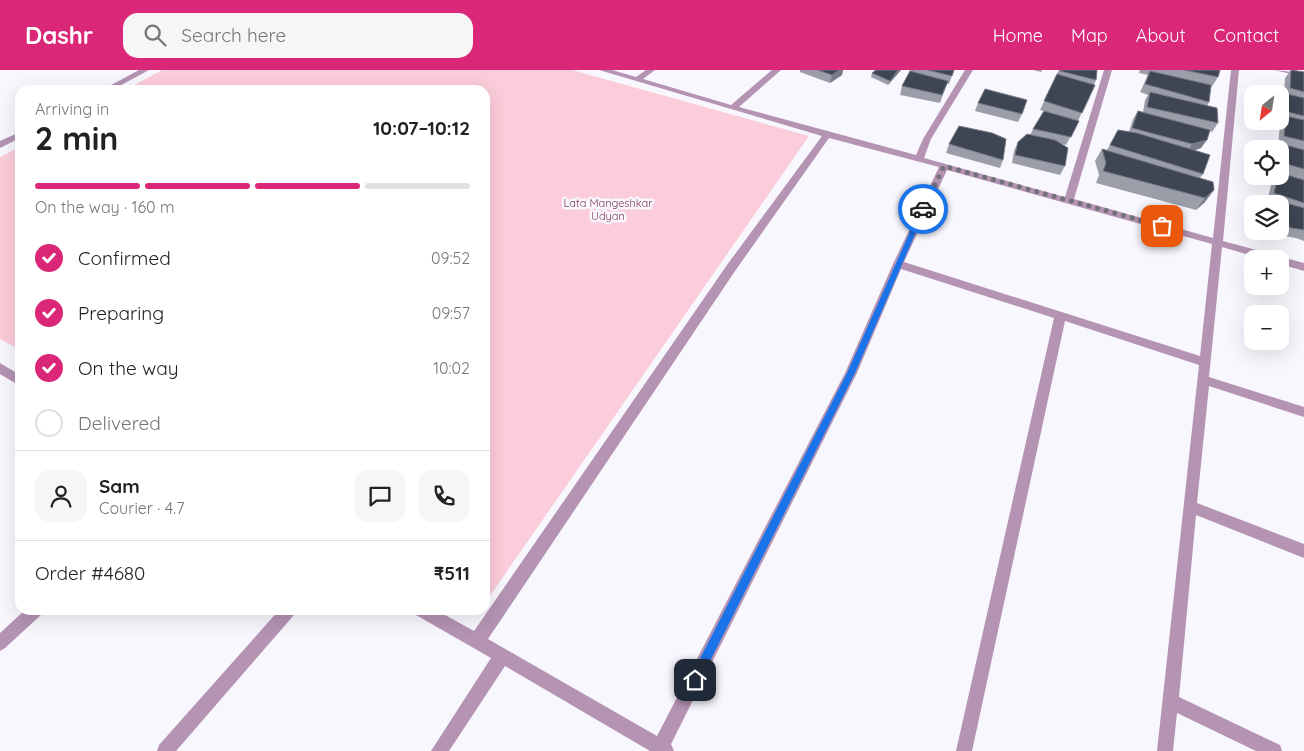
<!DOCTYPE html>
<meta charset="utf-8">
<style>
:root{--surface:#fff;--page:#f6f6f6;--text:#222;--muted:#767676;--line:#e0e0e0;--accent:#db2777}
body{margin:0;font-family:Quicksand,sans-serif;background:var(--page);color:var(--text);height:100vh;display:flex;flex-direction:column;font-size:19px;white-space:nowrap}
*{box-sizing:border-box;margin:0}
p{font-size:16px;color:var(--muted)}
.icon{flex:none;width:28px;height:28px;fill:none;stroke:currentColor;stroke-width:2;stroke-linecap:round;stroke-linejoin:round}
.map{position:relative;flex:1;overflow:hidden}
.drawer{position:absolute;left:15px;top:15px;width:475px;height:530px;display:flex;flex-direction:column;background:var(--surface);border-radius:15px;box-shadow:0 5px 20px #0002}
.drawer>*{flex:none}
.needle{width:32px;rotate:210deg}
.controls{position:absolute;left:1244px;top:15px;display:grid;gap:10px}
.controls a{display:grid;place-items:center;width:45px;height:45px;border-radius:10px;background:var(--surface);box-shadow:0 5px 20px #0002;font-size:25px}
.pin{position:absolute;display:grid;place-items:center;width:42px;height:42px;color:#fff;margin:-21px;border-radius:10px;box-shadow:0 2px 8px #0006}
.courier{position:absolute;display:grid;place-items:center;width:50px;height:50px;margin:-25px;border:4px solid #1a73e8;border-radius:50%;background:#fff;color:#222;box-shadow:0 1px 6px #0007}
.overview em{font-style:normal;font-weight:700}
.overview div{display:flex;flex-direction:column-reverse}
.overview{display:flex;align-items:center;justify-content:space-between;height:85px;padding:0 20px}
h1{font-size:32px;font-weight:700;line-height:38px}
.bar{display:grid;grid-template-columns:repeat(4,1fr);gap:8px 5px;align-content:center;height:60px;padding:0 20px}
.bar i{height:6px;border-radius:4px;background:var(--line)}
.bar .selected{background:var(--accent)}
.bar p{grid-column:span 4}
.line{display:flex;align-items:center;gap:12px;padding:0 20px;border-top:1px solid var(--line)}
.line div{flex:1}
.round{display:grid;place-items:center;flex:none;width:52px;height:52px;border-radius:15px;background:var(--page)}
ol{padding:0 20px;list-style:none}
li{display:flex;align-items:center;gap:15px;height:55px}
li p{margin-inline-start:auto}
li .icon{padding:5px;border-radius:50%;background:var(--accent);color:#fff;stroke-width:4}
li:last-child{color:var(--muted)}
li i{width:28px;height:28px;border:2px solid var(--line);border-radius:50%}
header{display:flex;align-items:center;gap:30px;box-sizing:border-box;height:70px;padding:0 25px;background:var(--accent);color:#fff}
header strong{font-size:24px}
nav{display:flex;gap:28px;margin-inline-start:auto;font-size:18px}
.search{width:350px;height:45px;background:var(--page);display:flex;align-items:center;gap:12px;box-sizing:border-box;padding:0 18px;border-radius:15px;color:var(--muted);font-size:19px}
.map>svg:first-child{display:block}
.green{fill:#fbccd9}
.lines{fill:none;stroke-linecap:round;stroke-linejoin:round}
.street{fill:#b493b3;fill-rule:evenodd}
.wall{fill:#9b9ea8}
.shaded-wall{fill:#767a86}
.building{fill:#3e4553;stroke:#767a86}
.route{fill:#1a73e8}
.done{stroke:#737178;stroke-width:5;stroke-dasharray:0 9}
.labels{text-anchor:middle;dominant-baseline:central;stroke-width:5;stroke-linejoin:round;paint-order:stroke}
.far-park-label{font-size:11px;fill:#7f3951;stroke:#f8f7fe}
</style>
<header>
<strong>Dashr</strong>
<div class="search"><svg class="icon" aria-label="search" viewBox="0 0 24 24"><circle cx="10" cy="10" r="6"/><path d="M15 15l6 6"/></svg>Search here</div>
<nav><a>Home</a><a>Map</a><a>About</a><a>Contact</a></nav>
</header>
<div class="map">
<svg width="1304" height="681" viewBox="0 0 1304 681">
<rect width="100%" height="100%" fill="#f8f7fe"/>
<path class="green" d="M162 0H572L809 66 485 533V20H125Z
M20 77V280L0 269V87Z"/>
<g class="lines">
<path class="street" d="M139 0H149L112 20H102Z
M599 0H612L636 7 646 0H655L643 9 731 35 772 0H781L739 37 916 85 923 69 965 0H973L931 69 924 88 1065 127 1104 0H1112L1074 129 1213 168 1231 0H1239L1223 171 1304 193V201L1280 194V189H1263L1222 177 1209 307 1304 337V347L1209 316 1197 433 1304 474V488L1196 445 1179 627 1280 675 1282 681H1256L1177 643 1173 681H1157L1199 295 1065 251 972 681H956L1054 248 901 199 857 303 671 674 674 681H650L505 596 449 681H431L491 588 416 545 413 540H436L474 561 727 195 822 66ZM829 68 939 97 893 194 845 303 657 666 488 569 735 201ZM947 100 1212 174 1200 286 904 192Z
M1274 0 1304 3V7Z
M20 62V68L0 78V71Z
M0 293 20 305V316L0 304Z
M25 540H44L41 545 5 578 0 581V563Z
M279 540H297L294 545 176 681H157L159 675Z"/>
</g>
<path class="wall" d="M800 0H843L842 5 830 13 800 2Z
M876 0H901L888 15 871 7 872 3Z
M910 0H954L949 14H947L940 33 900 25 902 16 909 4Z
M1033 0H1042L1041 2Z
M1059 0H1097L1096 10 1078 51H1079L1066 75 1062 74 1065 96 1060 105 1012 93 1014 81 1018 72 1030 65 1033 59 1047 42 1040 40Z
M1140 0H1220L1218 7 1211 18 1209 32 1207 36 1218 53 1212 62 1210 61 1201 78 1195 80 1203 104 1200 108 1213 112 1205 132 1196 140 1096 113 1099 105 1095 91 1102 79 1107 80 1118 60 1129 62 1133 49 1138 41 1143 42 1145 30 1148 25 1140 22 1148 5 1139 3Z
M1291 0 1304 2V171L1296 168 1267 163V161H1280V134H1272L1267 132 1272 111 1276 106H1280V79H1278L1281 76 1278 75 1280 55 1283 51 1280 50V26L1283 23H1284L1285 8Z
M978 33 1022 44 1018 52 975 41Z
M949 74 1003 90 1000 98 946 83Z"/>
<path class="shaded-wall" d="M839 0H843L842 5 830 13 832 5Z
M898 0H901L888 15 890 11Z
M1207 70 1201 78 1187 83 1192 74Z
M1214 120 1205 132 1196 140 1205 128Z"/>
<path class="building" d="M818 0H839L832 5Z
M876 0H898L890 11 872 3Z
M927 0H954L952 6Z
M1060 0H1097L1096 10 1060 1Z
M1184 0H1220L1218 7Z
M1291 0 1304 2V22L1290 18Z
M910 1 948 11 942 25 902 16Z
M1150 1 1211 15 1209 32 1145 14Z
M1057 4 1095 15 1082 43 1044 31Z
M985 19 1027 30 1022 44 978 33Z
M1150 22 1217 38 1218 53 1147 37Z
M1283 23 1304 28V46L1284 41Z
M1044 41 1079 51 1071 67 1033 59Z
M1138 41 1210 60 1207 70 1192 74 1132 58Z
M1286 46 1304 50V71L1284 66Z
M959 56 992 63 1006 69 1003 90 949 74Z
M1118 60 1137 63 1210 85 1203 104 1110 75Z
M1027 64 1055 70 1068 78 1065 96 1015 85 1018 72Z
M1282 74 1304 80V99L1280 92Z
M1102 79 1213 112 1214 120 1205 128 1103 101 1106 93Z
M1280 103 1304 110V133L1274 123 1278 106H1280Z
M1275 130 1304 138V160L1280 156V134H1275Z"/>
<path class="route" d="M921 137 926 139 855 303 699 613H691V606L847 303Z"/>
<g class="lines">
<path class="done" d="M923 139 944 96 1162 156"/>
</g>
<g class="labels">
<g class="far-park-label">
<text x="608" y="133">Lata Mangeshkar<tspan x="608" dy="13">Udyan</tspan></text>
</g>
</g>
</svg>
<div class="controls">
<a><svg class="needle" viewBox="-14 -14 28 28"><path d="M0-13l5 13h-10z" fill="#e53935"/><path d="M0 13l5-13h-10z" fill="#767676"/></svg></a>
<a><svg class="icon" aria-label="locate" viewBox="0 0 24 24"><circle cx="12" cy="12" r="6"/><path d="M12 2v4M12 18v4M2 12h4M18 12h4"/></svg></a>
<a><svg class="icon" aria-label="layers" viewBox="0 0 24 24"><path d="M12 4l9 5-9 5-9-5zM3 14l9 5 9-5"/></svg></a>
<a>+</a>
<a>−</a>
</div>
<div class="pin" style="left:1162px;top:156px;background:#ea580c"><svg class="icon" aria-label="bag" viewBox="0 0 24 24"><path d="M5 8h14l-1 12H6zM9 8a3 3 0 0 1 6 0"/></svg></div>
<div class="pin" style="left:695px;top:610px;background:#1f2937"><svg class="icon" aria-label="home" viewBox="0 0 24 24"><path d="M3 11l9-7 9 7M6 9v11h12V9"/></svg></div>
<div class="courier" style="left:923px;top:139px"><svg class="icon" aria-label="car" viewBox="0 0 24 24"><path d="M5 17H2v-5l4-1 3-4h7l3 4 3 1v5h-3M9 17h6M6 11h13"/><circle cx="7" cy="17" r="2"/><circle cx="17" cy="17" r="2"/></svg></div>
<section class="drawer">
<div class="overview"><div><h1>2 min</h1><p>Arriving in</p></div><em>10:07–10:12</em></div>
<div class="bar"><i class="selected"></i><i class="selected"></i><i class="selected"></i><i></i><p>On the way · 160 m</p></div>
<ol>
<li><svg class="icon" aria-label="check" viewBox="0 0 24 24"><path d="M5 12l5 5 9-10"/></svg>Confirmed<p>09:52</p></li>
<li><svg class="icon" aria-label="check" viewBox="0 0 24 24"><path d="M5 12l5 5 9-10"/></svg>Preparing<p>09:57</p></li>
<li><svg class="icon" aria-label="check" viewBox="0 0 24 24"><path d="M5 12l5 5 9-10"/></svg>On the way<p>10:02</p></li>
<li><i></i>Delivered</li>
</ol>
<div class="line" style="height:90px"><a class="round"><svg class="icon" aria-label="person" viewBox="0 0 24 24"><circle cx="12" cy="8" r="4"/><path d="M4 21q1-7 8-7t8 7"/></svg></a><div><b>Sam</b><p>Courier · 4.7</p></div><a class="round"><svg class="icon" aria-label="chat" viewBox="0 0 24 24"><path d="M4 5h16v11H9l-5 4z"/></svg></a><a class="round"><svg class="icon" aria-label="phone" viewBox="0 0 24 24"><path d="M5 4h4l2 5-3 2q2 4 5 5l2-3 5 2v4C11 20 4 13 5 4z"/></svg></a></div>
<div class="line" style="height:65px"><div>Order #4680</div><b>₹511</b></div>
</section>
</div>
